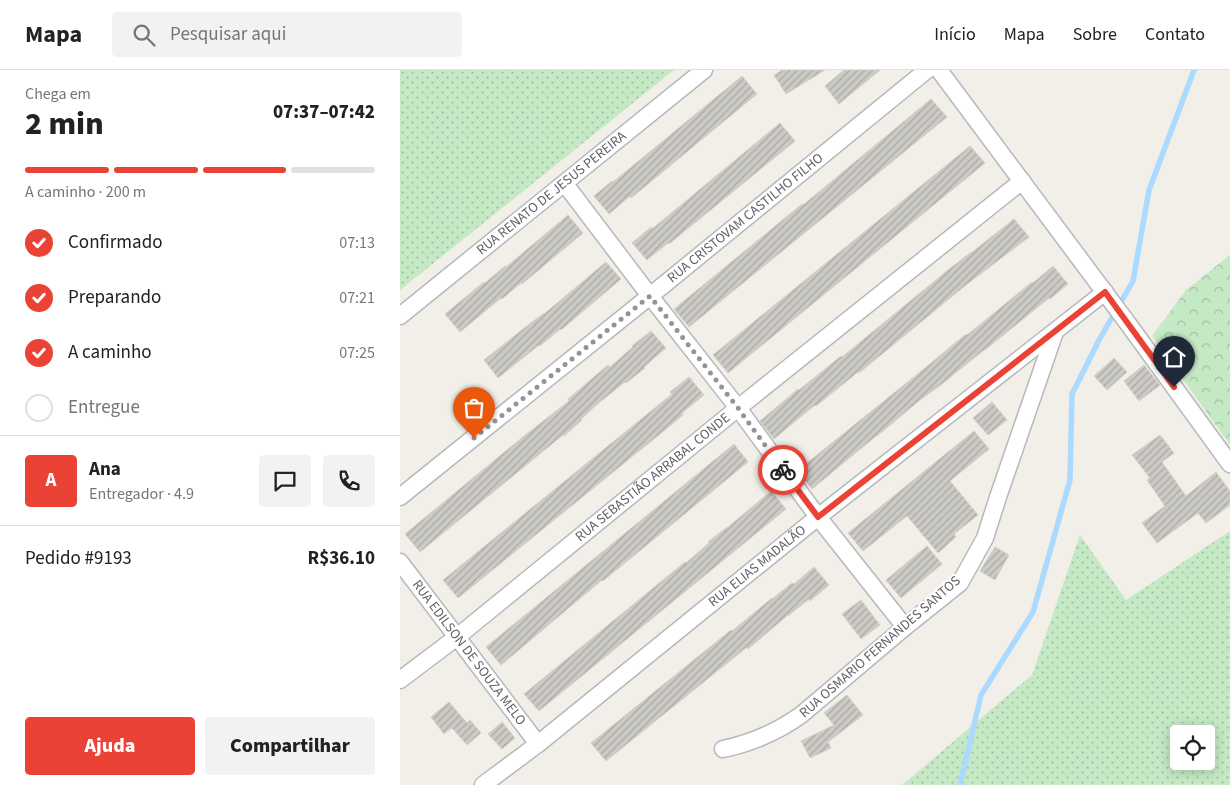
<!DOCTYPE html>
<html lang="pt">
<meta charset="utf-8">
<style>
:root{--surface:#fff;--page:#f2f2f2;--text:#222;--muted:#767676;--line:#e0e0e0;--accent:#ea4335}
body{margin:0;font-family:"Source Sans 3",sans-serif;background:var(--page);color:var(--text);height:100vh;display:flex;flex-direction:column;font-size:19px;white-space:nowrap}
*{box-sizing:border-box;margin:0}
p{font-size:16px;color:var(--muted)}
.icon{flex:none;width:28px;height:28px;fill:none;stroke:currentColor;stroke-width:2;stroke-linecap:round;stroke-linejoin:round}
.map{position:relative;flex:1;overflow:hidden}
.side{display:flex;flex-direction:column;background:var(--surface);width:400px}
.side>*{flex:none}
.buttons{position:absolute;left:770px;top:655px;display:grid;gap:10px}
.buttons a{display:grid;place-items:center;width:45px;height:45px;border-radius:5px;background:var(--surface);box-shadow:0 2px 12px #0003;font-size:25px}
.pin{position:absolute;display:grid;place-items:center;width:42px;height:42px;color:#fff;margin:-51px -21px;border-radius:50% 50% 50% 0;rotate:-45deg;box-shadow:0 0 5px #0007}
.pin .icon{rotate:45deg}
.courier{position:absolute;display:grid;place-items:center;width:50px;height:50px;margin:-25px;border:4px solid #ea4335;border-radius:50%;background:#fff;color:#222;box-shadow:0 1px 6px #0007}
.summary em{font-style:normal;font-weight:800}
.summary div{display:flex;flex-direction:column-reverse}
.summary{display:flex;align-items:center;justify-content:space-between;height:85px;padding:0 25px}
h1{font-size:32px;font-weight:800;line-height:38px}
.bar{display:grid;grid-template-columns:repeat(4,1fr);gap:8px 5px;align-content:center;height:60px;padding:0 25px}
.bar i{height:6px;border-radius:4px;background:var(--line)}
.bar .active{background:var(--accent)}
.bar p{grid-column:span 4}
.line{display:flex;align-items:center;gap:12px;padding:0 25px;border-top:1px solid var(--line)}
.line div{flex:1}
.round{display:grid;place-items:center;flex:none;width:52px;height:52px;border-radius:5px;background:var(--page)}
ol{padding:0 25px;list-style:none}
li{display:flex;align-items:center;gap:15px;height:55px}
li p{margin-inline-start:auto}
li .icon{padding:5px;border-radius:50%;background:var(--accent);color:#fff;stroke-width:4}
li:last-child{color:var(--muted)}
li i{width:28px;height:28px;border:2px solid var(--line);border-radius:50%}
.action{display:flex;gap:10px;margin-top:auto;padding:10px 25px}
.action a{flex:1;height:58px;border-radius:5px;background:var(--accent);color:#fff;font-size:20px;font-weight:800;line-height:58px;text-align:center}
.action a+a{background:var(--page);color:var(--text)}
header{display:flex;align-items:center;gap:30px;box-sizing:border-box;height:70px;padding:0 25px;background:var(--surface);border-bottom:1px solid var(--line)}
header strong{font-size:24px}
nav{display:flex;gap:28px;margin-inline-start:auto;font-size:18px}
.search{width:350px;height:45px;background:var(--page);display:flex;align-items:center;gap:12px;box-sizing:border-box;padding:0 18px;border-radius:5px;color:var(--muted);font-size:19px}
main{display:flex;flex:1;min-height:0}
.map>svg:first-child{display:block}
.grass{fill:url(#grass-dots);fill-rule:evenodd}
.park{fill:url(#park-crowns)}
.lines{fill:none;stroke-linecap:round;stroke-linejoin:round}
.stream{stroke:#aadaff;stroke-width:5.5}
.building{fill:url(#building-hatch);stroke:#d6d1c6}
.minor-casing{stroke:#b5b8bc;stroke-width:19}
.minor{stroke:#fff;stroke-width:16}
.done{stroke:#929495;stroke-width:5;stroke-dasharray:0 9}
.route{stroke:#ea4335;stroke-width:6}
.labels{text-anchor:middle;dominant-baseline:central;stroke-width:4.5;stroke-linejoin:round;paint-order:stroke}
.street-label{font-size:14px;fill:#5f6368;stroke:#fff}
</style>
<header>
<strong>Mapa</strong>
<div class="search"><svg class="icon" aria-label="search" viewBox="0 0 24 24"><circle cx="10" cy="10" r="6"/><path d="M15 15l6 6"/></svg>Pesquisar aqui</div>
<nav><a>Início</a><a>Mapa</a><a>Sobre</a><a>Contato</a></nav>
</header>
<main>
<section class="side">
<div class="summary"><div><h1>2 min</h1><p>Chega em</p></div><em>07:37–07:42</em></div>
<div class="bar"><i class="active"></i><i class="active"></i><i class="active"></i><i></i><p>A caminho · 200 m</p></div>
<ol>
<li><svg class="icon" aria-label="check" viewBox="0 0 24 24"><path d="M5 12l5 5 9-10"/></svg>Confirmado<p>07:13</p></li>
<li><svg class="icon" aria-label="check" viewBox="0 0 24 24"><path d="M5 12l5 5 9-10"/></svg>Preparando<p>07:21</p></li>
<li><svg class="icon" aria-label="check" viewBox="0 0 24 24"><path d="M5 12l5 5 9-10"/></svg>A caminho<p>07:25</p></li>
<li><i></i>Entregue</li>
</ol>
<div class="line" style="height:90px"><b class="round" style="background:var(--accent);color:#fff">A</b><div><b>Ana</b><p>Entregador · 4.9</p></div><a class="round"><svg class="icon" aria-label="chat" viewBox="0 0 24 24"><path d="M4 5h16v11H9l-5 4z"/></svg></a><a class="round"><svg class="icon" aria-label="phone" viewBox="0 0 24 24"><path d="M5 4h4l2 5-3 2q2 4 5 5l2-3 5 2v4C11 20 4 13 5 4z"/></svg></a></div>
<div class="line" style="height:65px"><div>Pedido #9193</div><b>R$36.10</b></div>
<div class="action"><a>Ajuda</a><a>Compartilhar</a></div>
</section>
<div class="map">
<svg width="830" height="715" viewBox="0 0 830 715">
<defs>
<pattern id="grass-dots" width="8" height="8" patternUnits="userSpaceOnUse" patternTransform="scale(1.25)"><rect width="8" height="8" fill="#c5e8c5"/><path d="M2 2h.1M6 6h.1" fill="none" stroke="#a3c0a4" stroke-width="1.8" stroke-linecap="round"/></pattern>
<pattern id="park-crowns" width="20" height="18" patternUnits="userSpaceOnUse" patternTransform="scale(1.25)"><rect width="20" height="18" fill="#c5e8c5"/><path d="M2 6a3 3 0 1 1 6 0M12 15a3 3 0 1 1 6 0" fill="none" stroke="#a3c0a4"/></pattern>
<pattern id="building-hatch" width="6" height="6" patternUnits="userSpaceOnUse" patternTransform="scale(1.25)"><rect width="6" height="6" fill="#cccac5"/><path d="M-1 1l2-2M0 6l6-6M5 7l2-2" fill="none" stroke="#a9a8a4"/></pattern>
</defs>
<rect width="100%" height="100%" fill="#f1efe8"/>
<path class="grass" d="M0 0H274L0 220Z
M830 461V715H502L632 605 680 465 726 530ZM779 664H806V691H779Z"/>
<path class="park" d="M830 185V375L752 266 786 220Z"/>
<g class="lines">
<path class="stream" d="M560 715 581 625 633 542 670 410 672 324 699 270 733 211 749 120 794 0"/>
</g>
<path class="building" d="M382 0H425L386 24 374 5Z
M444 0H480L439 34 425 16Z
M342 6 357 24 231 128 230 126 209 144 194 126 212 111 213 112Z
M531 29 547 47 289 257 274 239 402 134 403 135Z
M380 53 395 71 269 174 268 173 247 190 232 173 251 157 252 159Z
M570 76 585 93 328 303 313 285Z
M168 145 183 163 122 214 121 213 102 229 101 228 60 262 45 244 84 212 85 213 105 196 106 197Z
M614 149 629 167 566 215 459 303 458 302 416 336 415 335 374 369 360 351 398 319 399 320 441 286 442 287 548 200 570 183H571Z
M206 192 221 209 161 260 160 259 140 276 139 275 98 308 84 290 123 259 144 243V244Z
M653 196 668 214 650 229 649 228 585 280H584L542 314 520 330 477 366H476L412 419 397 401 525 298 566 264 567 265 632 212 633 213Z
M251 261 266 278 244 297 245 298 226 313 225 312 201 331 181 349 182 350 164 366 163 365 20 482 5 464 124 366 169 331 168 329 208 295 210 297 233 277 232 276Z
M714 288 727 302 707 320 694 306Z
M744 295 760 315 739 331 724 311Z
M289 307 304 325 282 343 283 345 265 360 58 528 43 510 272 324 270 322Z
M592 332 607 350 588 365 573 348Z
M574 361 589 379 550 411 578 445 554 464 556 467 538 483 507 446 463 481 448 463Z
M760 365 774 383 762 392 786 426 816 402 830 421V435L806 453 798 443 757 473 742 453 765 436 747 410 750 408 732 385Z
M334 374 348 392 203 511 202 510 101 595 86 577Z
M371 421 386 439 139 641 124 624 285 492 286 493 309 473 308 472 327 457V458Z
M527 476 542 494 501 528 486 510Z
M595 477 609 485 595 510 580 501Z
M414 497 429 515 410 531 409 529 388 546V545L348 579 347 577 206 691 191 673 331 560 332 561 372 528V529L392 513 394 514Z
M461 530 480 555 461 569 442 544Z
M447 625 463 645 428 672 431 678 410 688 401 671 434 655 424 643Z
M49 632 67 653 70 650 81 663 67 675 52 658 44 664 31 647Z
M102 652 115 668 102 679 88 664Z"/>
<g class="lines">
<defs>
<g id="minor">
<path d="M539 0 729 255 830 394"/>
<path d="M165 114 250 226 338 338 418 447 505 557"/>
<path id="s1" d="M0 246 304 0"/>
<path id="s2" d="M0 427 250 226 527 0"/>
<path id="s3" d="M0 492 138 674"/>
<path id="s4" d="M0 610 57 567 338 338 622 111"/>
<path d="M323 679C352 673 377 662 401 645L505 557 560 513 585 468 598 427 655 262"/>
<path id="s5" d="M83 715 138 674 418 447 705 222"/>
</g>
</defs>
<use href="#minor" class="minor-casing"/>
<use href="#minor" class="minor"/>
</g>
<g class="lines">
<path class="done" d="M74 368 250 226 338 338 383 400"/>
<path class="route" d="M383 400 418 447 705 222 774 317"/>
</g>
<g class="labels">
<g class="street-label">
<text stroke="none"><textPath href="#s1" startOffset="195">RUA RENATO DE JESUS PEREIRA</textPath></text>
<text stroke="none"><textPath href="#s2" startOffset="444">RUA CRISTOVAM CASTILHO FILHO</textPath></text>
<text stroke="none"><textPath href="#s4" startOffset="324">RUA SEBASTIÃO ARRABAL CONDE</textPath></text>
<text stroke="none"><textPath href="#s5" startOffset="351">RUA ELIAS MADALÃO</textPath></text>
<text transform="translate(480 577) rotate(-41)">RUA OSMARIO FERNANDES SANTOS</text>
<text stroke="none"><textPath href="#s3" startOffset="114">RUA EDILSON DE SOUZA MELO</textPath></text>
</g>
</g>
</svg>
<div class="buttons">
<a><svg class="icon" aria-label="locate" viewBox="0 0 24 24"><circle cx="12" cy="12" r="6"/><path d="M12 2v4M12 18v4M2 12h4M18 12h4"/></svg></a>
</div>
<div class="pin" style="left:74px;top:368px;background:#ea580c"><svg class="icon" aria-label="bag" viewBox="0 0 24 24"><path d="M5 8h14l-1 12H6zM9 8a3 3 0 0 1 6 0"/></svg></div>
<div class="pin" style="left:774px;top:317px;background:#1f2937"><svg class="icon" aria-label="home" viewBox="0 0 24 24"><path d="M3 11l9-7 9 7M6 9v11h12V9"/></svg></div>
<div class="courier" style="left:383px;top:400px"><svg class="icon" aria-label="bike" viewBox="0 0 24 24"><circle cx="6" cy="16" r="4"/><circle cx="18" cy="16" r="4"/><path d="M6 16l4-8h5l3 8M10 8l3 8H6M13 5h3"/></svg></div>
</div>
</main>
